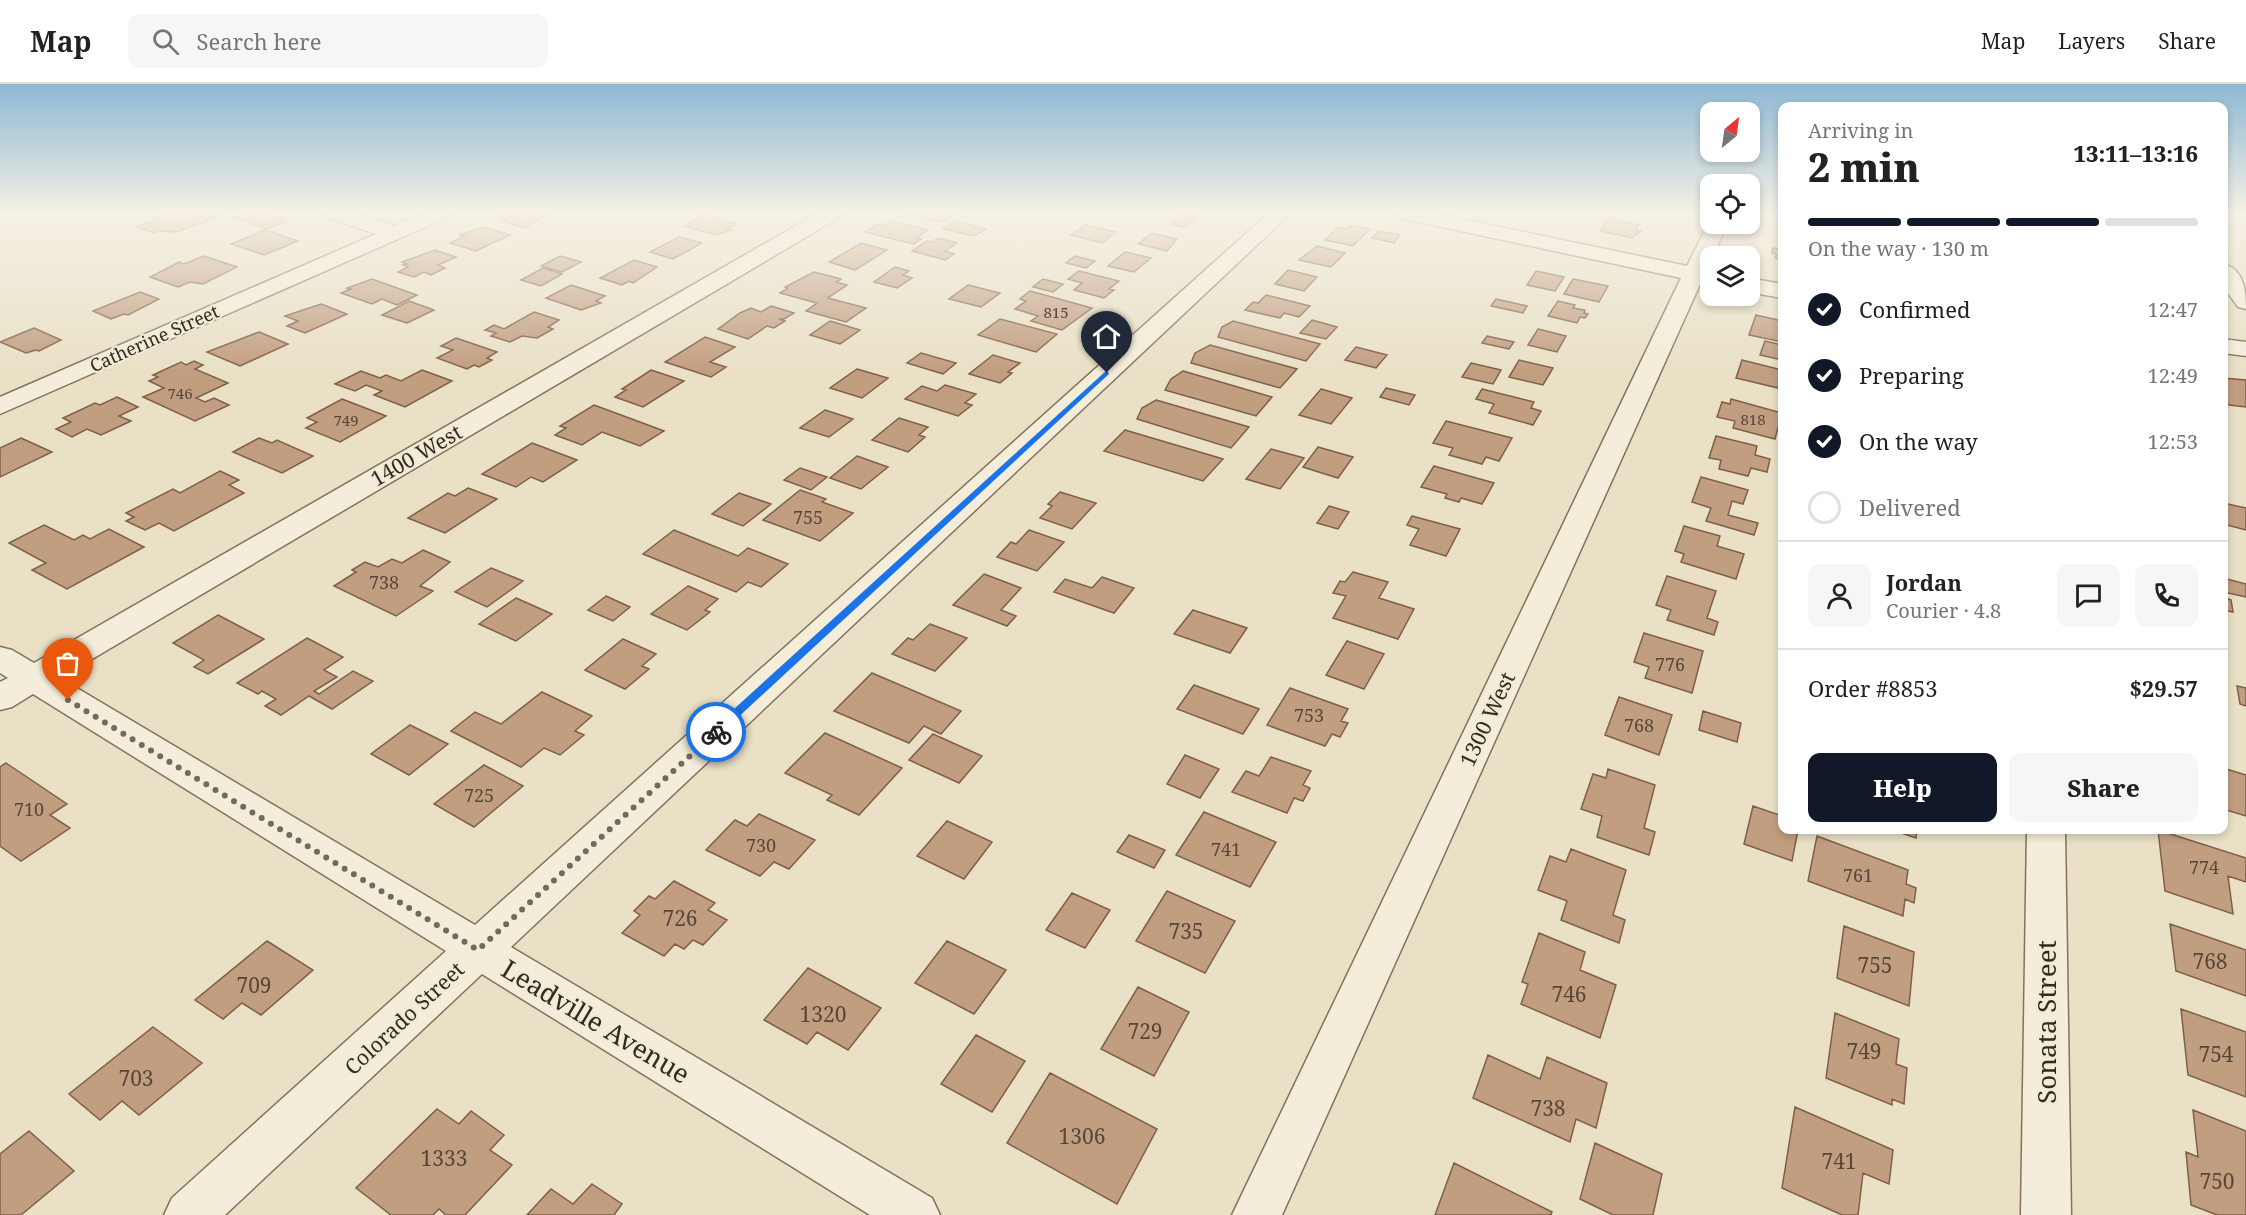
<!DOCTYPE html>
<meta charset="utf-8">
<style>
:root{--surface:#fff;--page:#f6f6f6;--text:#222;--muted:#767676;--line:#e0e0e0;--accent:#111827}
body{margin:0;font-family:"Noto Serif",serif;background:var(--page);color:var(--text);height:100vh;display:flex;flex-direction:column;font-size:22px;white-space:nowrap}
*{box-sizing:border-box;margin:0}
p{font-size:20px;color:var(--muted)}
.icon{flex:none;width:33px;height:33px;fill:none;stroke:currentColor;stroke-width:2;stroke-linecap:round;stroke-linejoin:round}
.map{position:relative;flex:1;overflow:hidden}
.details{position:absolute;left:1778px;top:18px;width:450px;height:732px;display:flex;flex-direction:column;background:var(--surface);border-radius:12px;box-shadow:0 3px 9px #0003}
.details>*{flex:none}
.needle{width:39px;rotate:29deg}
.controls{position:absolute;left:1700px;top:18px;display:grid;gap:12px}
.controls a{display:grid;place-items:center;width:60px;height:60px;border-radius:12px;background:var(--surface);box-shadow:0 3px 9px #0003;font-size:30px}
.pin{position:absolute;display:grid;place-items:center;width:51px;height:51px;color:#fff;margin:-62px -26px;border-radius:50% 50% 50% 0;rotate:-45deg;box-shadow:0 0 6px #0007}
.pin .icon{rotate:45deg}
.courier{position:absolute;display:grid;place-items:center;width:60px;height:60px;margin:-30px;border:4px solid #1a73e8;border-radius:50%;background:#fff;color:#222;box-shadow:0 2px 8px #0007}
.overview em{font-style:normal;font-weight:800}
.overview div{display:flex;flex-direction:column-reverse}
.overview{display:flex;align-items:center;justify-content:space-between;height:102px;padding:0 30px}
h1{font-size:39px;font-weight:800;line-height:45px}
.bar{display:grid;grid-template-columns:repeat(4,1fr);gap:9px 6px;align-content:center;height:72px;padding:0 30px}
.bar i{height:8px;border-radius:4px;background:var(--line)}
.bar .current{background:var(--accent)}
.bar p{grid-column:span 4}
.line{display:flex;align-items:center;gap:15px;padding:0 30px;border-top:2px solid var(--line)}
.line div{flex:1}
.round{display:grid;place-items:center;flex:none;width:63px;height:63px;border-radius:12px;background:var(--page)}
ol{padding:0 30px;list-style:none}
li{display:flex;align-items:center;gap:18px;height:66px}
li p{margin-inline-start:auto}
li .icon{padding:6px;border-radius:50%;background:var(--accent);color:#fff;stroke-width:4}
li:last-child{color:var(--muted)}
li i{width:33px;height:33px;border:3px solid var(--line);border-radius:50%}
.primary-button{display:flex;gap:12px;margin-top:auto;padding:12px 30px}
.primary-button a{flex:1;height:69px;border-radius:12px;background:var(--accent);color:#fff;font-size:24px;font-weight:800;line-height:69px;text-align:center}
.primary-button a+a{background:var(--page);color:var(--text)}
header{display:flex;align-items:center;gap:36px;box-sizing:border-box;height:84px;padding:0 30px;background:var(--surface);border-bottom:2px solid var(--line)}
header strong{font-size:28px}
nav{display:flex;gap:33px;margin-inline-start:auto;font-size:21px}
.search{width:420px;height:54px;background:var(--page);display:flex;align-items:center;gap:15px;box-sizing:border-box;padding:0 21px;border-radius:12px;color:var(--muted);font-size:22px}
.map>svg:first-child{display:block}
.building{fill:#c29e81;stroke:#7e5f47;stroke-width:1.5}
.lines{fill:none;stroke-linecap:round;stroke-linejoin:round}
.minor-casing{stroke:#82725e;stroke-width:3}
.minor{fill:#f4edd9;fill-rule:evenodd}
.route{fill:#1a73e8}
.done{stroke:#736a5a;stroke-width:6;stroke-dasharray:0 10.8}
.labels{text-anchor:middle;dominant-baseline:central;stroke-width:4.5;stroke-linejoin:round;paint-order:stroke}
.far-number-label{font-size:15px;fill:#584738}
.far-street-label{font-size:18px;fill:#342a20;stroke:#f1ead5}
.number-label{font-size:18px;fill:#584738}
.street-label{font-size:21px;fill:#342a20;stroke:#f1ead5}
.near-number-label{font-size:21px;fill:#584738}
.near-street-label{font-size:26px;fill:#342a20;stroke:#f1ead5}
</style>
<header>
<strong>Map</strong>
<div class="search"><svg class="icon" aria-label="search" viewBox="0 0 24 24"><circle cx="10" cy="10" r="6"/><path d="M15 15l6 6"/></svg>Search here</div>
<nav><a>Map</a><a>Layers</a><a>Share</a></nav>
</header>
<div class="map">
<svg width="2246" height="1131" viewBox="0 0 2246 1131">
<rect width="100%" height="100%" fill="#e9e0c6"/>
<path class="building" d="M173 129H209L219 132 177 148 160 147 154 149 136 143Z
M247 129H263L287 137 267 145 234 134Z
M510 129H550L524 144 502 137 505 135 500 133Z
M904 129H956L941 138Z
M1183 129 1197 131 1192 135 1196 136 1184 143 1171 140Z
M704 131 736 140 727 145 731 146 717 151 684 142Z
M1607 135 1639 141 1636 146 1641 147 1632 154 1600 147Z
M891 137 928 146 916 154 921 155 914 160 865 148 878 140 884 141Z
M955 137 986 145 974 152 943 145Z
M1085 141 1116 148 1102 159 1071 151Z
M1351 141 1370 145 1353 162 1325 156 1338 143 1347 145Z
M484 143 510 151 476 167 450 159 464 152 460 151Z
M265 146 298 157 264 171 231 160Z
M1378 147 1400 151 1394 159 1372 154Z
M1152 149 1177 155 1167 167 1138 160Z
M679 153 702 159 673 175 650 168Z
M938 154 957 159 945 167 954 170 945 176 912 167 927 157 932 158Z
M861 159 887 166 855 186 829 178Z
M1780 161H1782V179H1779L1780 175 1775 174 1777 170 1772 169 1773 164 1778 165Z
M1317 162 1345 169 1331 183 1299 176Z
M435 166 456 173 438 181 445 184 431 191 424 188 414 193 398 188 408 183 403 181 407 180 402 178Z
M1125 168 1151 174 1134 188 1108 182Z
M204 172 237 183 203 200 190 198 178 203 150 193 179 178 184 180Z
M560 172 581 178 562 188 541 182Z
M1075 172 1095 177 1086 184 1066 179Z
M634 176 657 183 633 199 629 197 622 201 600 194Z
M895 183 909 187 903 191 912 194 897 204 874 198Z
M543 184 562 190 541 202 521 196Z
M1288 186 1317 193 1304 207 1275 200Z
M1079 187 1119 197 1109 205 1114 206 1104 214 1074 206 1082 199 1068 195Z
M1536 187 1564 193 1555 207 1527 201Z
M814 188 841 195 836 198 847 201 828 214 866 224 846 238 806 227 817 219 780 209 788 204 785 203Z
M372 195 417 211 397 221 382 215 372 220 341 209 351 205 347 204Z
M1043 195 1063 200 1053 208 1033 203Z
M1573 195 1608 202 1599 218 1564 210Z
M571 201 605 212 596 217 601 219 581 226 546 214Z
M968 201 1000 209 981 223 949 215Z
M1030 207 1092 224 1062 246 1031 237 1038 232 1015 225 1026 217 1020 215Z
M140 208 159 215 128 231 124 230 111 235 93 227Z
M1266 211 1310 222 1299 233 1284 229 1280 234 1245 226 1253 218 1258 219Z
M1496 215 1527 222 1523 229 1491 222Z
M409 217 434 226 407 239 382 231Z
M1558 217 1575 221 1573 224 1585 226 1584 229 1588 230 1585 234 1580 233 1577 239 1548 232Z
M321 220 347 230 305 249 287 242 298 237 285 232Z
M771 222 794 229 784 235H779L785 237 774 244 767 242 748 255 718 245 740 229 751 224 761 228Z
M534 228 559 236 548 243 553 245 537 254 522 252 510 258 491 252 496 249 485 246 494 241 504 245Z
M1756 231 1782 237V258L1749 251Z
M1000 235 1057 250 1036 268 978 251Z
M1312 236 1337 243 1326 255 1300 249Z
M830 237 860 246 840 260 810 251Z
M1233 237 1320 260 1306 277 1218 253 1222 243Z
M34 244 61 256 39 267 36 266 26 269 0 258Z
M1538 245 1566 252 1557 268 1528 261Z
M259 248 288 260 240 282 207 268Z
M1487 252 1514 258 1509 265 1482 259Z
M705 253 735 263 710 278 726 283 711 293 665 278Z
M456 254 497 268 487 274 492 276 479 283 474 281 467 285 437 274 453 266 441 262Z
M1765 257 1782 261V276L1760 271Z
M1210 261 1297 285 1280 304 1191 279 1195 269Z
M1356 263 1387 271 1376 284 1345 276Z
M921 269 956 279 943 290 907 279Z
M993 271 1020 279 1008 288 1012 289 1000 299 969 290Z
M1519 276 1553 284 1543 301 1509 293Z
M1742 276 1782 286 1778 304 1736 294Z
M194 277 203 281 195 285 228 299 196 314 205 318 214 314 229 321 195 337 143 313 164 304 149 297 158 293 153 291 181 278 186 281Z
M1471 279 1501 286 1493 300 1462 293Z
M857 285 888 294 862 314 830 304Z
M422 286 452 297 405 323 374 311 382 307 366 301 355 307 335 300 361 287 380 294 386 291 401 297Z
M651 286 684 297 643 323 615 313 626 306 622 305Z
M1183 287 1272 313 1256 332 1165 306 1171 295Z
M2223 294 2246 296V323L2229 321 2223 314Z
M945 301 976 310 965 319 972 321 958 332 905 315 922 302 937 307Z
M1386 304 1415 311 1409 321 1380 313Z
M1321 305 1352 314 1331 340 1299 331Z
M1482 305 1534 318 1531 324 1541 327 1533 341 1489 329 1494 320 1476 315Z
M117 313 138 323 119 332 131 337 101 351 87 345 72 353 56 345 71 338 63 334 95 319 100 321Z
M342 315 386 332 340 358 306 344 317 338 307 334Z
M1731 315 1782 329 1775 355 1733 344 1735 337 1717 333 1722 318 1730 320Z
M1156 316 1249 343 1231 364 1137 335 1142 324Z
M594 321 664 347 640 362 602 348 582 361 555 351 566 344 560 342Z
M825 326 853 335 829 353 800 344Z
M899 334 928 343 919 351 925 353 908 368 872 356Z
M1446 337 1512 354 1499 377 1486 373 1482 380 1449 371 1453 364 1433 359Z
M1125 346 1223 375 1203 397 1104 367Z
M1716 352 1757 362 1755 371 1770 375 1767 388 1751 384 1748 392 1719 385 1721 376 1709 374Z
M21 354 52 368 0 393V364Z
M259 354 272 359 277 356 313 372 282 389 233 368Z
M532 359 577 376 543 398 531 393 516 403 482 390Z
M1318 363 1353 373 1338 394 1303 383Z
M1271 365 1304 374 1280 405 1246 395Z
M857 372 888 383 861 405 830 394Z
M1434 382 1494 399 1482 420 1461 414 1459 418 1445 414 1447 410 1421 403Z
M800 384 827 393 811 406 784 396Z
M220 387 239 396 229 401 244 409 174 447 159 439 145 446 126 437 134 433 126 429 173 405 180 409Z
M1701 393 1748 406 1743 420 1732 417 1728 431 1758 439 1754 451 1706 437 1711 424 1692 418Z
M468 404 497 415 445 449 408 434 448 409 455 412Z
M800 406 826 415 822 418 853 429 820 457 763 436Z
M1060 408 1096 419 1072 445 1040 434 1052 422 1048 420Z
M739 409 771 420 743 442 712 430Z
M2223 419 2246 424V446L2223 440Z
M1329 422 1349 428 1338 445 1317 439Z
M1412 432 1460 445 1446 472 1410 461 1419 445 1407 441Z
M44 441 74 456 83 451 90 455 109 445 144 463 67 505 32 486 46 479 9 459Z
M1684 442 1720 452 1717 462 1744 470 1736 495 1681 478 1684 470 1675 467Z
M674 446 738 472 748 464 788 480 761 503 748 498 736 508 643 470Z
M1029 446 1064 458 1037 487 997 473 1011 458 1016 460Z
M423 466 450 478 420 502 433 507 396 532 334 502 356 488 352 486 365 478 378 483 392 475 402 479Z
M491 484 523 497 487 523 455 508Z
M1353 488 1388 498 1379 514 1414 525 1398 555 1333 534 1346 512 1333 509 1340 497 1345 498Z
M984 490 1021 504 1001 526 1016 532 1007 542 953 521Z
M1667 492 1716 507 1707 534 1718 538 1714 551 1667 536 1671 526 1656 521Z
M1102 493 1134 504 1114 529 1054 508 1065 495 1092 504Z
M2223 494 2246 500V513L2223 508Z
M688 502 718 515 705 526 710 528 687 546 651 530Z
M606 512 630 523 613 537 588 526Z
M2223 513 2231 516 2233 528 2223 526Z
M516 514 552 530 516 557 479 540Z
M1193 526 1247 544 1230 569 1174 550Z
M218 531 264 555 208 590 194 583 204 576 173 559Z
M930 540 967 554 935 587 892 570 908 554 913 556Z
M1644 549 1703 567 1692 609 1645 594 1649 583 1634 578Z
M307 554 343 573 324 586 337 593 314 607 319 610 353 587 373 597 332 625 309 612 281 631 265 622 276 615 262 607 258 610 237 599Z
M623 555 656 570 642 582 649 585 625 605 585 586Z
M1347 557 1384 570 1364 605 1326 591Z
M872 589 961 627 941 650 924 642 909 659 834 627Z
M1194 601 1259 625 1243 650 1177 625Z
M2237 602 2246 604V622L2240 620Z
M1290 604 1348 625 1341 637 1348 639 1340 653 1332 650 1325 662 1267 641Z
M542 608 592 632 575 647 584 651 560 671 544 664 521 683 451 647 475 628 501 640Z
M1619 613 1672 631 1659 671 1605 651Z
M1703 627 1741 639 1737 658 1699 646Z
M410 641 448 660 409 691 371 670Z
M825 649 902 684 859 731 827 716 832 711 785 689Z
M933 650 982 672 959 699 909 676Z
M1185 671 1219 685 1200 714 1167 700Z
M1271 673 1311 687 1303 701 1310 704 1303 717 1294 714 1287 729 1232 708 1246 687 1259 692Z
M6 679 67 720 50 731 70 744 21 777 0 762V683Z
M484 681 523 702 474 743 434 720Z
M2223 684 2246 691V732L2223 725Z
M1608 685 1655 701 1644 744 1655 748 1649 771 1597 753 1602 732 1581 725 1593 690 1606 694Z
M1753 722 1782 732V746H1798L1792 777 1744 760Z
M1204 728 1276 758 1250 803 1176 771Z
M759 730 815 756 789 785 774 778 760 792 706 766 735 736 747 742Z
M947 737 992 758 964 795 917 772Z
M1892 746H1917L1916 754Z
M2158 746 2246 774V798L2228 792 2233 830 2165 807Z
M1129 751 1165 766 1154 784 1117 768Z
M1817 752 1908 786 1906 800 1916 804 1914 819 1905 815 1903 832 1808 797Z
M1571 765 1626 786 1613 831 1625 836 1619 859 1561 836 1567 817 1538 806 1550 772 1566 778Z
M674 797 715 819 708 826 727 836 703 861 693 856 684 865 675 860 664 872 622 849 640 831 634 827 649 812 655 815Z
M1167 807 1235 837 1205 889 1136 857Z
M1072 809 1110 826 1085 864 1046 846Z
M2170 840 2246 866V912L2176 887Z
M1844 842 1914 868 1909 922 1837 894Z
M1539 849 1585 868 1580 886 1616 901 1600 954 1521 920 1528 900 1522 898Z
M267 857 313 886 261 931 242 919 223 935 195 916Z
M947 857 1006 886 974 930 915 899Z
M808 884 881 924 848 966 817 948 807 960 764 936Z
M1138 903 1189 928 1154 992 1101 965Z
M2181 925 2246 948V1013L2188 991Z
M1835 929 1899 955 1896 980 1907 984 1904 1020 1892 1015V1021L1826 994Z
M153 943 202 979 139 1031 122 1017 100 1036 69 1010Z
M976 951 1025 977 992 1028 941 1000Z
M1488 971 1540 995 1547 973 1607 999 1596 1044 1576 1035 1570 1058 1473 1014Z
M1050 989 1157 1045 1117 1120 1007 1059Z
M1795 1023 1893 1066 1889 1100 1863 1089 1858 1131H1842L1782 1104Z
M437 1025 459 1040 471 1027 504 1051 490 1066 512 1081 465 1131H446L439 1125 433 1131H391L356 1104Z
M2193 1026 2246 1047V1131H2217L2191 1121 2186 1068 2198 1073Z
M29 1047 74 1087 21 1131H0V1070Z
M1595 1059 1662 1090 1653 1131H1613L1580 1115Z
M1454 1079 1552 1128 1551 1131H1435Z
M592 1100 622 1120 614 1131H527L551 1105 573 1120Z"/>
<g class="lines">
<defs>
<path id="minor" d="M323 129H354L394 142 424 129H451L448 133 0 330V313L376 150 326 133Z
M818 129H843L840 133 60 594 475 841 1269 129H1291L511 863 932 1114 940 1131H870L482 890 225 1131H164L172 1114 446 867 33 610 12 623 0 626V598L8 594 0 589V563L12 566 34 579Z
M1394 129H1433L1687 182 1710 136V140H1727L1713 172H1710L1707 186H1710V200L1701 198 1282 1131H1232L1681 194 1404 135 1397 133Z
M2223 180C2244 185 2246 207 2246 225L2238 223 2223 202Z
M1749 194 1782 200V214L1749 208Z
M2223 255 2246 258V272L2223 269Z
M2027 746H2065L2071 1131H2021Z"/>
</defs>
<use href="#minor" class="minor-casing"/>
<use href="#minor" class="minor"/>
</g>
<linearGradient id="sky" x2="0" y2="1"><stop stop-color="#8eb8d4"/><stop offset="0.45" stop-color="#f5f1e5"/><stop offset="1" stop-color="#f5f1e5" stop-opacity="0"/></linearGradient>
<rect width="2246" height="287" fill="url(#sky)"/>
<path class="route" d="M1107 286 1109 290 720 650H712V645Z"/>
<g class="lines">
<path class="done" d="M68 616 478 866 716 648"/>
</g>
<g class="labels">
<g class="far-number-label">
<text x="1056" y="228">815</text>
<text x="180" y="309">746</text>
<text x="1753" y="335">818</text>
<text x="346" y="336">749</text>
</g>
<g class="far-street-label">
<text transform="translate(154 254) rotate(-24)">Catherine Street</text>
</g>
<g class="number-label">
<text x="808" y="433">755</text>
<text x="384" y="498">738</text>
<text x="1670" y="580">776</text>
<text x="1309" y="631">753</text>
<text x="1639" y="641">768</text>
<text x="479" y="711">725</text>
<text x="29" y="725">710</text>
<text x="761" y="761">730</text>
<text x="1226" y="765">741</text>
<text x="2204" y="783">774</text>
<text x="1858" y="791">761</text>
</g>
<g class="street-label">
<text transform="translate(416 371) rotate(-30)">1400 West</text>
<text transform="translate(1487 635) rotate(-65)">1300 West</text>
<text transform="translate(404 934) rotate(-43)">Colorado Street</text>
</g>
<g class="near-number-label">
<text x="680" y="834">726</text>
<text x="1186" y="847">735</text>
<text x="2210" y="877">768</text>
<text x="1875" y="881">755</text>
<text x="254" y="901">709</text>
<text x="1569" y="910">746</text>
<text x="823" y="930">1320</text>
<text x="1145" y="947">729</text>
<text x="1864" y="967">749</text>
<text x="2216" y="970">754</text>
<text x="136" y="994">703</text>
<text x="1548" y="1024">738</text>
<text x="1082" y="1052">1306</text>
<text x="444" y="1074">1333</text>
<text x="1839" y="1077">741</text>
<text x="2217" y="1097">750</text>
</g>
<g class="near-street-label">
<text transform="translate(596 937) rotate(31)">Leadville Avenue</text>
<text transform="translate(2046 938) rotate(-90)">Sonata Street</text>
</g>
</g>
</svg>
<div class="controls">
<a><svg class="needle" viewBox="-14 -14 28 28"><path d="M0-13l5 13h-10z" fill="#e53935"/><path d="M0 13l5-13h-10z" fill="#767676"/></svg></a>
<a><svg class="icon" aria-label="locate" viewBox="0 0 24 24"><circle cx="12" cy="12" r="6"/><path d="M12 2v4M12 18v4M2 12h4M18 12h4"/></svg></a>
<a><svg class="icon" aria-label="layers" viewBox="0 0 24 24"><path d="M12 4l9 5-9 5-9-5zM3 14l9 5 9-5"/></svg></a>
</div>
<div class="pin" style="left:68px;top:616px;background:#ea580c"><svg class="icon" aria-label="bag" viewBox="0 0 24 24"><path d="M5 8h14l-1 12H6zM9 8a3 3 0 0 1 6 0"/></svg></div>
<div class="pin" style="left:1107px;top:289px;background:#1f2937"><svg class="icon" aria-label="home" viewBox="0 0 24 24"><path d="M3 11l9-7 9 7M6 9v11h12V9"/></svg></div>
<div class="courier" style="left:716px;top:648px"><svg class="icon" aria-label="bike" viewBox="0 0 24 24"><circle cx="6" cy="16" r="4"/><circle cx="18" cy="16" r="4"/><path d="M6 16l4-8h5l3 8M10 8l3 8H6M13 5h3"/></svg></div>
<section class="details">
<div class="overview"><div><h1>2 min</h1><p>Arriving in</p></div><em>13:11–13:16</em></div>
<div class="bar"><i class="current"></i><i class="current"></i><i class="current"></i><i></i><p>On the way · 130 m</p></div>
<ol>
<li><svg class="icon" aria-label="check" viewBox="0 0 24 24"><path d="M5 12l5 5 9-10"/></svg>Confirmed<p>12:47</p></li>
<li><svg class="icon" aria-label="check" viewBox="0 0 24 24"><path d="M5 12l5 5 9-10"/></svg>Preparing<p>12:49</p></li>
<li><svg class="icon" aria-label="check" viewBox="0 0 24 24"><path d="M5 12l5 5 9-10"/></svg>On the way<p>12:53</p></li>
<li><i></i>Delivered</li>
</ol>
<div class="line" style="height:108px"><a class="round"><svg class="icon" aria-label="person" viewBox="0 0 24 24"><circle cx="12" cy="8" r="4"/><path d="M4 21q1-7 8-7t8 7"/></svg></a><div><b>Jordan</b><p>Courier · 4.8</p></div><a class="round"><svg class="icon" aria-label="chat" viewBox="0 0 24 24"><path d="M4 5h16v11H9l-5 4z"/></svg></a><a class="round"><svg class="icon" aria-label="phone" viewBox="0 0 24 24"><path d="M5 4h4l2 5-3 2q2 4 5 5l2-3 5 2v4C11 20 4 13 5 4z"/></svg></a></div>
<div class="line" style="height:78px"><div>Order #8853</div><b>$29.57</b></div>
<div class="primary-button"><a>Help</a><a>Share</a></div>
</section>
</div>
